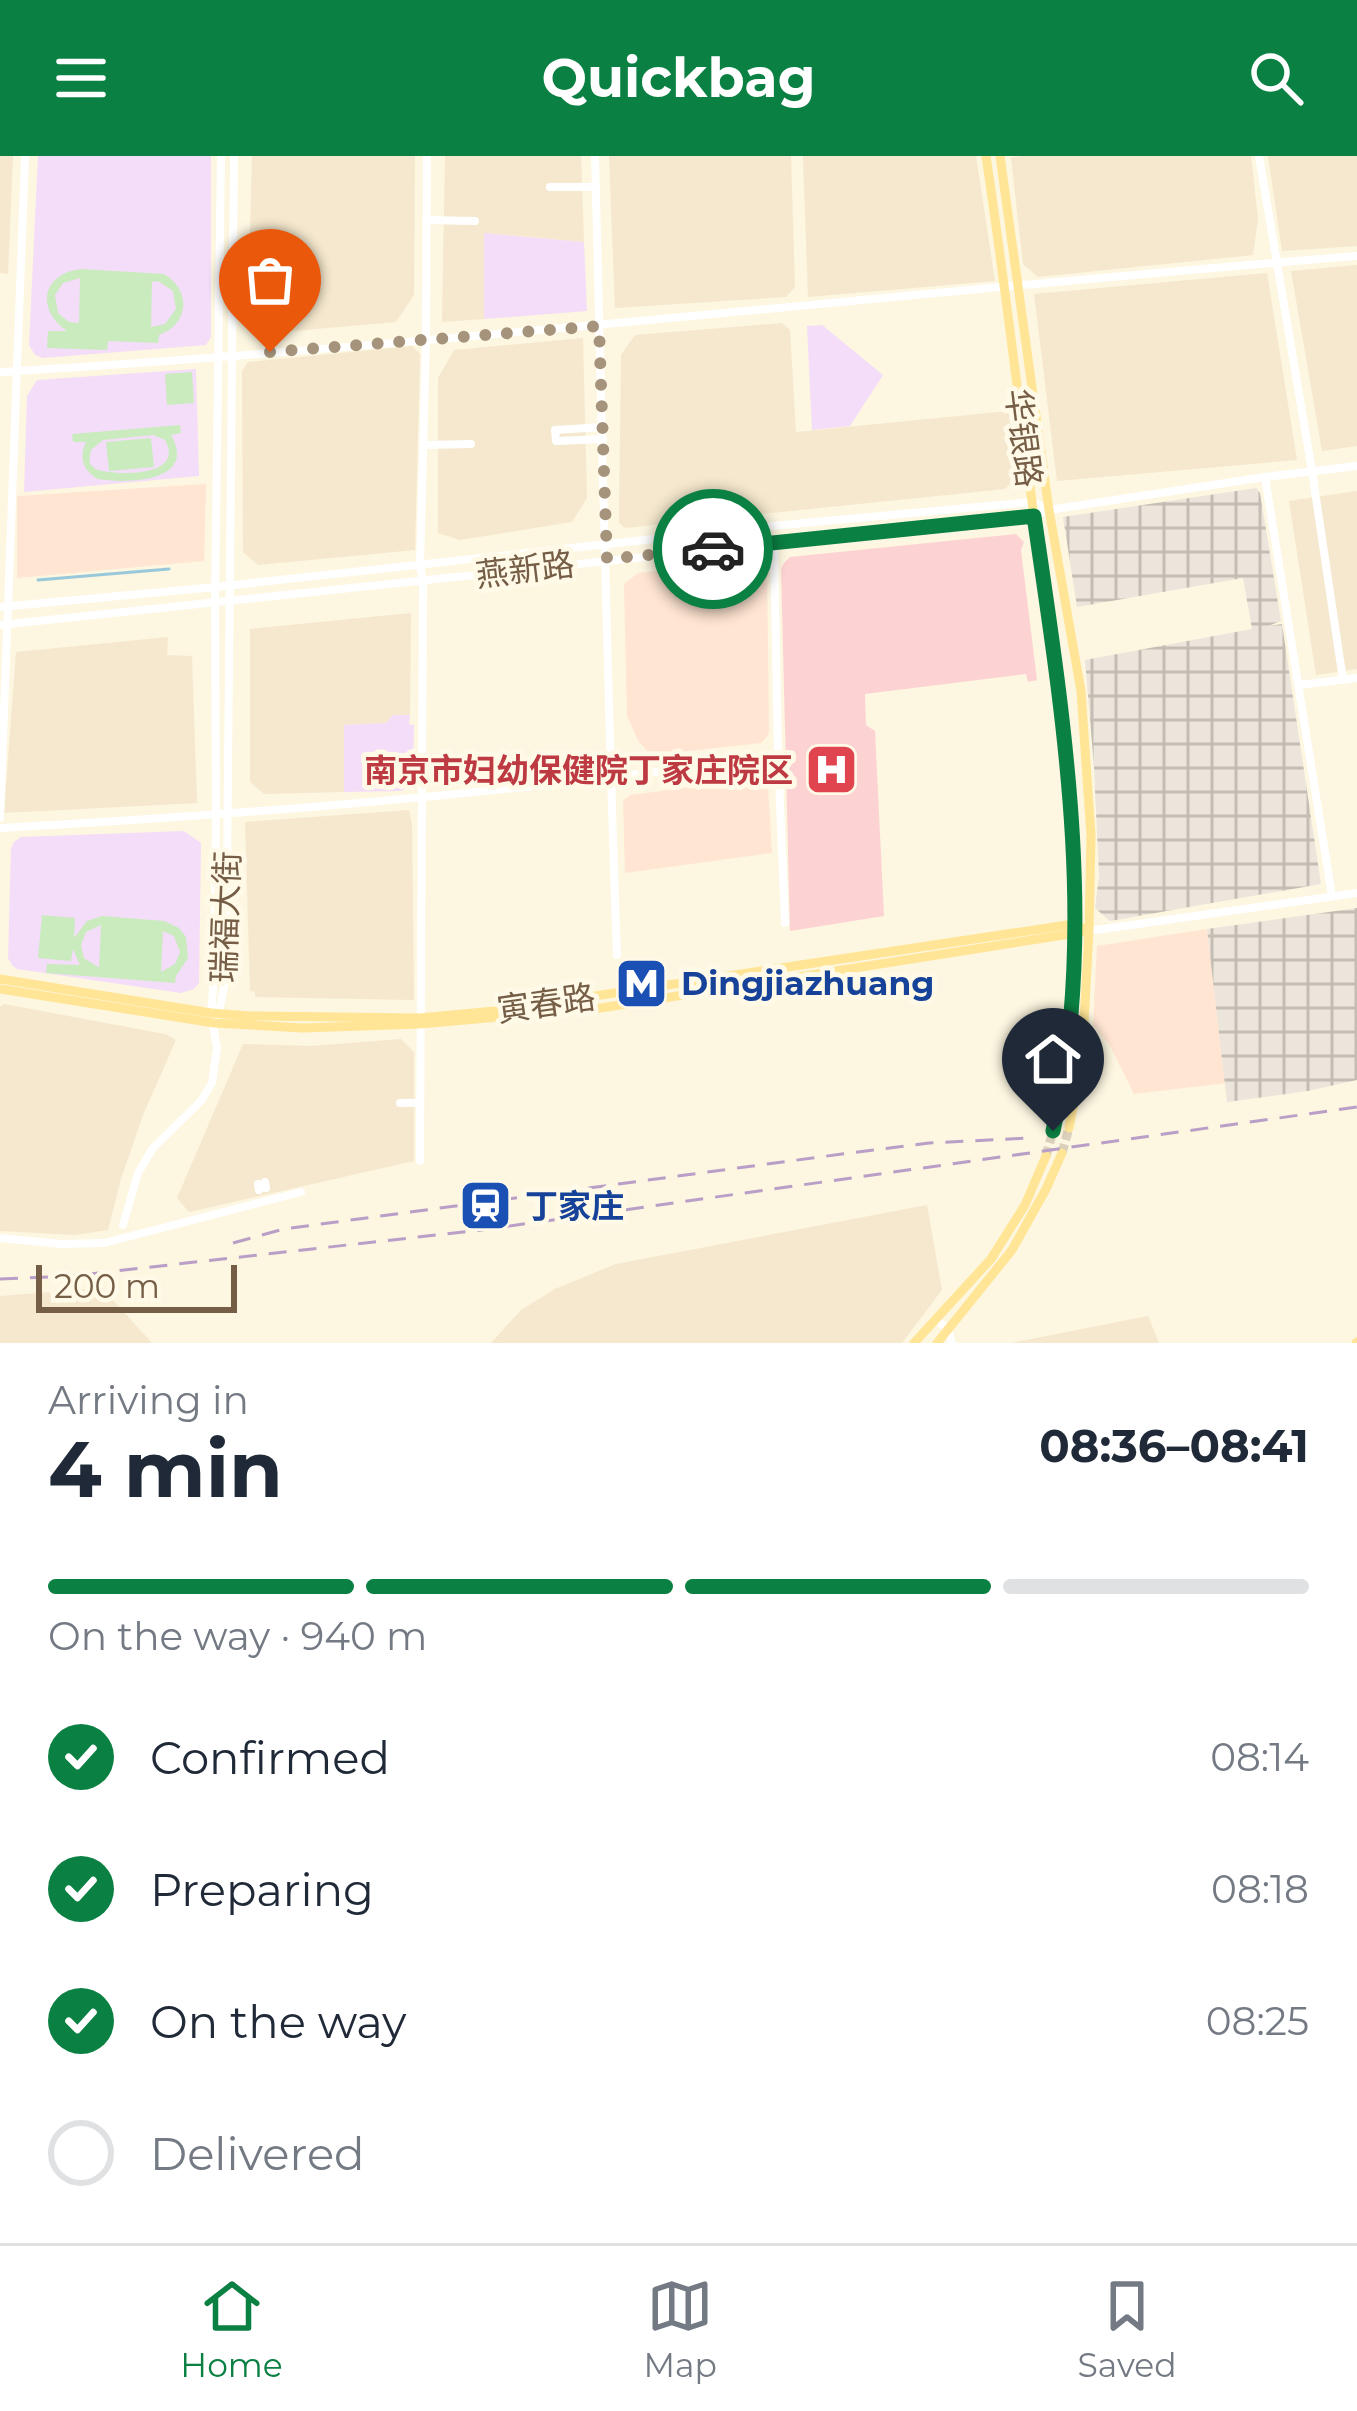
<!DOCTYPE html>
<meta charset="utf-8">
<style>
:root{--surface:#fff;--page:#f6f6f7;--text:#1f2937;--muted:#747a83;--line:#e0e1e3;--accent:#0b8043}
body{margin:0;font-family:Montserrat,"Noto Sans SC",sans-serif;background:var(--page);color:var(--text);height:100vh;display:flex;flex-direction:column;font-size:45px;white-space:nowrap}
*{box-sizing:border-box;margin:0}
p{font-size:39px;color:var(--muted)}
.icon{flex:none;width:66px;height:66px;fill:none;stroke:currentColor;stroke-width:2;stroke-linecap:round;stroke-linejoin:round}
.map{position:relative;height:1187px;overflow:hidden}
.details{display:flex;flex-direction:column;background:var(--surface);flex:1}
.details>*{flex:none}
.scale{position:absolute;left:36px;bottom:30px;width:201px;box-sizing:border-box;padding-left:12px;border:6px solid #755d46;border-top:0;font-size:33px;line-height:42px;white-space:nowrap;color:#755d46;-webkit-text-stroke:9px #fff9e7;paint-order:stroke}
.pin{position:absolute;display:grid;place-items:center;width:102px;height:102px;color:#fff;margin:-123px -51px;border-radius:50% 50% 50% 0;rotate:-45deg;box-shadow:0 0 12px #0007}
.pin .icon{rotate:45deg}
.courier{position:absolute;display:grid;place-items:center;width:120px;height:120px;margin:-60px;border:9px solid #0b8043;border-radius:50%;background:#fff;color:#222;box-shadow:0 3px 15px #0007}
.headline em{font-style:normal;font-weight:700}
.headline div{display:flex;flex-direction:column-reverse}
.headline{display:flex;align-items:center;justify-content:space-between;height:204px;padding:0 48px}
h1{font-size:78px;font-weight:700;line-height:90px}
.bar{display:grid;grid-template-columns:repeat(4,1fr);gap:18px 12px;align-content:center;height:144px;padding:0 48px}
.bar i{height:15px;border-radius:9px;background:var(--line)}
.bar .current{background:var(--accent)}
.bar p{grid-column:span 4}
ol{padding:0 48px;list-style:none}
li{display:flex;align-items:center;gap:36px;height:132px}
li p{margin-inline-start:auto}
li .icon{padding:12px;border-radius:50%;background:var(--accent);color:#fff;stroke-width:4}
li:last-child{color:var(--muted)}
li i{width:66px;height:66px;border:6px solid var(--line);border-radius:50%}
header{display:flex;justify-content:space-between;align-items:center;height:156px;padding:0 48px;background:var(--accent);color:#fff;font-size:54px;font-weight:700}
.dock{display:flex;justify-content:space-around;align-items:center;height:168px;border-top:3px solid var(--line);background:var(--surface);font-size:33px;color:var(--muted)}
.dock a{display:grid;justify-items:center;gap:6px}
.dock .current{color:var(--accent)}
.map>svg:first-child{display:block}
.residential{fill:#f5e8ce}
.commercial{fill:#ffe5d2}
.industrial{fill:url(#industrial-grid)}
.education{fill:#f3ddf9}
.medical{fill:#fcd3d2}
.grass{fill:#caebbe;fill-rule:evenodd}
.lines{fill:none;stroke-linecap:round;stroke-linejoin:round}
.stream{stroke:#99c8da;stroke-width:3}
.major-tunnel{stroke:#dbd0ba;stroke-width:9;stroke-dasharray:9 4.5;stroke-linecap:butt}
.minor{stroke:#fff;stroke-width:8}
.major{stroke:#ffe595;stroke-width:9}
.rail{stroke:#b99fc7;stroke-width:3;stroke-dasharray:18 12;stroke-linecap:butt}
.done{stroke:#a5937c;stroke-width:12;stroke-dasharray:0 21.6}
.route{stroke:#0b8043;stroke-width:15}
.labels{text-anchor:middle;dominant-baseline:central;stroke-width:10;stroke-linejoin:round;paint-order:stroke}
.street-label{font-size:33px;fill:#755d46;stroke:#fff9e7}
.health-label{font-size:33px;font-weight:bold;fill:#be3a42;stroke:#fff9e7;text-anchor:end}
.transit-label{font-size:33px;font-weight:bold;fill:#164399;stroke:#fff9e7;text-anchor:start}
</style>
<header><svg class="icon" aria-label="menu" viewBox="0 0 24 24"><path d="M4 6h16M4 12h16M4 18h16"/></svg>Quickbag<svg class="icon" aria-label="search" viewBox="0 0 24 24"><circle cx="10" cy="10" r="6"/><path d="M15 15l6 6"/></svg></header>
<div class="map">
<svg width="1357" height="1187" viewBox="0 0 1357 1187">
<defs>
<pattern id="industrial-grid" width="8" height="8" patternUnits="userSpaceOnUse" patternTransform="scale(3)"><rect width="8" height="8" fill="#ebe5dc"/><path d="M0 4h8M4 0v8" fill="none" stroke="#c3bdb4"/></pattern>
</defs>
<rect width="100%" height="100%" fill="#fdf6e0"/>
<path class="residential" d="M0 0H13L8 118 0 117Z
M252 0H415L414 139 396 166 259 178 248 162Z
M445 0H581L584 86 485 77 484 163 442 166Z
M609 0H791L795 131 786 141 615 152Z
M803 0H976L995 125 808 141Z
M1021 0H1251L1258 63 1253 99 1038 121 1023 108 1011 2Z
M1268 0H1357V90L1282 95Z
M1357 109V290L1322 295 1291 115Z
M1267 117 1297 304 1057 325 1034 138Z
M782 167 790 174 796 276 1009 255 1017 321 1005 333 625 372 619 367 621 199 635 179Z
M583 182 587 342 572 366 460 384 438 377V222L454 194Z
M412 190 420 198 415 394 258 409 243 396 242 215 248 206Z
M1357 335V513L1316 519 1289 345Z
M411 457 410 559H393L386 567 344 569V636L264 638 250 626V473Z
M168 481 167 499 192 500 197 647 4 657 16 496Z
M409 654 412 669 414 844 255 841V836L250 835 245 666Z
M4 848 165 878 176 884 143 959 121 1023 108 1074 75 1079 0 1075V851Z
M401 883 414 896V1005L189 1056 177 1042 243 888 311 890Z
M927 1049 942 1134 902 1187H491L521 1154 555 1133 616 1108Z
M102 1132 152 1187H0V1140Z
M1148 1160 1159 1187H1011Z"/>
<path class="commercial" d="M206 328 204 405 17 422V340Z
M755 404 767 415 769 576 766 582 761 587 651 599 639 586 627 560 624 428 638 417Z
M760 622 768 632 772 697 625 717 623 644 631 639Z
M1207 773 1226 927 1134 938 1109 888 1093 869 1097 790Z"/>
<path class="industrial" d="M1256 332 1260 337 1281 465 1268 470 1282 468 1321 728 1110 765 1095 752 1099 720 1094 611 1085 504 1252 473 1243 422 1077 451 1063 361Z
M1357 752V924L1308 935 1227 946 1207 773Z"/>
<path class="education" d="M38 0H211V181L206 189 43 202 35 199 29 189Z
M484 77 584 86 587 155 484 163Z
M822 169 883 219 850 270 812 274 807 170Z
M196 213 199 320 24 336 27 240 37 224Z
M393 559H410L409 568 414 569 413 620 409 631 401 635 344 636V569L386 567Z
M184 675 201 687 199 827 194 833 181 837 17 813 12 809 8 802 11 693 14 686 21 681Z"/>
<path class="medical" d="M1016 378 1024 386 1021 394 1037 524 1028 526 1026 518 865 538 866 569 875 575 884 760 790 775 781 412 785 406 790 401Z"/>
<path class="grass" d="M81 113 164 118C192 135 189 168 159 179L158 187 108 185 107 194 47 192 48 175H67C36 154 41 118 81 113ZM80 122 79 167 69 166 58 157 55 139 63 127ZM158 125 173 135 176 153 165 168 151 171 152 126Z
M192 216 194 247 167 249 165 218Z
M180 269 181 277 171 279C198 326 127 328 98 323 82 314 79 301 86 286H73L72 278ZM153 279 165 284C188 325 101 319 94 312 87 306 90 302 91 294L103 284Z
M151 282 154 311 109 315 106 286Z
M42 759 75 762 74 782 87 765 102 760 164 765 179 772 186 781 188 802 176 820 175 827 46 817 47 808 80 809 73 793 71 805 38 802ZM101 769 99 811H98L84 802 81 789 86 776ZM163 775 174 780 180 796 175 808 161 816Z"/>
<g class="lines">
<path class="stream" d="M38 424 169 413"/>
<path class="major-tunnel" d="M1062 997 1069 972
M1046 1000 1053 975"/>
<path class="minor" d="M595 0C602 266 607 532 617 799
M1259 0 1312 315 1343 524
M550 31H596
M426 64 475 65
M0 216C453 189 904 136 1357 100
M603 271 555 274 556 285 603 283
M423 289 471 288
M1265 321 1332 740
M774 388 778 600 785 767
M0 451 216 431 772 370 1032 346 1048 353
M0 469 1034 360 1049 354 1265 321 1357 310
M1299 529 1357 522
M0 662 25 0
M0 672C260 658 519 636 778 600
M1089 775 1357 737
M218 861 226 821 234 0
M400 947H420
M420 1005 423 426 420 409 426 184 427 0
M265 1026 266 1032
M258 1028 259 1034
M123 1069 138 1017 153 992 201 945 212 927 217 892 211 857 214 821 216 660 215 446 221 0
M0 1082 61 1088 104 1087 301 1036
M935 1163 948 1173 952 1187"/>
<path class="major" d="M986 0C1004 120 1018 240 1034 361 1043 427 1054 493 1063 559 1080 689 1083 848 1053 975
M1000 0 1049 354 1081 535 1091 679 1089 775 1082 903 1069 972
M0 823 211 857 250 860 420 862 495 855 1074 768 1089 775
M0 833 214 867 303 872 420 868 601 852 1089 775
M914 1187 991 1103 1025 1049 1046 1000
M937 1187 1012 1094 1046 1033 1062 997
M1356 1187 1357 1186"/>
<path class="rail" d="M233 1087 284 1073 842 998 929 987 1030 982
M0 1123 71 1120 481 1074 1357 951"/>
</g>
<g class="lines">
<path class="done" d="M270 196 599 170 607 403 713 393"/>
<path class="route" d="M713 393 1034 360C1063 558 1099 777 1053 975"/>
</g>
<defs>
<symbol id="hospital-square" viewBox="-11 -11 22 22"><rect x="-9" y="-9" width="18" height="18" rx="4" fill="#e0444e" stroke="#fff9e7"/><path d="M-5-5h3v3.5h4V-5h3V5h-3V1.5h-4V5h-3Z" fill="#fff"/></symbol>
<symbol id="metro-square" viewBox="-11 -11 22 22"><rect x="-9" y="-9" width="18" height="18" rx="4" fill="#1a4fb4" stroke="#fff9e7"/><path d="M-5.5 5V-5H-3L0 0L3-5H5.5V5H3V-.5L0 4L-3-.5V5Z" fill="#fff"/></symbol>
<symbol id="station-square" viewBox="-11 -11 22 22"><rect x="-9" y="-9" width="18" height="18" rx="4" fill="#1a4fb4" stroke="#fff9e7"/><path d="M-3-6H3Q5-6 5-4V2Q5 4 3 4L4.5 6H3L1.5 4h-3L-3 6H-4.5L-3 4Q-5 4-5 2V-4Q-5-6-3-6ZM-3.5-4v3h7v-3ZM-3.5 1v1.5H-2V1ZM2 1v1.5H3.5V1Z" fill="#fff"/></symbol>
</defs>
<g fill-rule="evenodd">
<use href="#hospital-square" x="802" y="584" width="59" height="59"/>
<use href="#metro-square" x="612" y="798" width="59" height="59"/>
<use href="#station-square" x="456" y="1020" width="59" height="59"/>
</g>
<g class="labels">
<g class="street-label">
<text transform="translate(1024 282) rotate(83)">华银路</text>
<text transform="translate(525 413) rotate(-7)">燕新路</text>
<text transform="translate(225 761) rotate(-88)">瑞福大街</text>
<text transform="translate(546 847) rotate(-8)">寅春路</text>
</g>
<g class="health-label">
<text x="793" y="614">南京市妇幼保健院丁家庄院区</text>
</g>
<g class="transit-label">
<text x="681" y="827">Dingjiazhuang</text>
<text x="525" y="1050">丁家庄</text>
</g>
</g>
</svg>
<div class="scale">200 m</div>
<div class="pin" style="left:270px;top:196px;background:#ea580c"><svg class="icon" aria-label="bag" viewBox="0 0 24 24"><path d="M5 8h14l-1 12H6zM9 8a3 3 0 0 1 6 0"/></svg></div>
<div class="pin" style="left:1053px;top:975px;background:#1f2937"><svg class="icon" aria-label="home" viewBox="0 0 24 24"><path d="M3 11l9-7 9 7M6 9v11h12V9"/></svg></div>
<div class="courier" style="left:713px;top:393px"><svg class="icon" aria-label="car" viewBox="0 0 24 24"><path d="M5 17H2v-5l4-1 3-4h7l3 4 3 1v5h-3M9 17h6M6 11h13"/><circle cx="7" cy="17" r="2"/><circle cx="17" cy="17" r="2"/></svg></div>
</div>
<section class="details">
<div class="headline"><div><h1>4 min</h1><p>Arriving in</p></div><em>08:36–08:41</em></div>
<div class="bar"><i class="current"></i><i class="current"></i><i class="current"></i><i></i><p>On the way · 940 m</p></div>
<ol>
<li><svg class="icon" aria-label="check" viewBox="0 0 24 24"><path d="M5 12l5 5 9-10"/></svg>Confirmed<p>08:14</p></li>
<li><svg class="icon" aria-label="check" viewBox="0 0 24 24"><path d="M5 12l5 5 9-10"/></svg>Preparing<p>08:18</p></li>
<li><svg class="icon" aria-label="check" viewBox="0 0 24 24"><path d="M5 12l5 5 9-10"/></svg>On the way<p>08:25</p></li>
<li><i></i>Delivered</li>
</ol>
</section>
<nav class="dock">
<a class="current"><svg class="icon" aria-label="home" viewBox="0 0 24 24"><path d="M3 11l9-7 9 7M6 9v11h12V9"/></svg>Home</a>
<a><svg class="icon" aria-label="map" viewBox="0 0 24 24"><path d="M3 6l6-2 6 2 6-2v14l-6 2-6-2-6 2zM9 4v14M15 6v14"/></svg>Map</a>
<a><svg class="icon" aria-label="saved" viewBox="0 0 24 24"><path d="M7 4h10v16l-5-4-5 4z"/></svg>Saved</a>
</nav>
